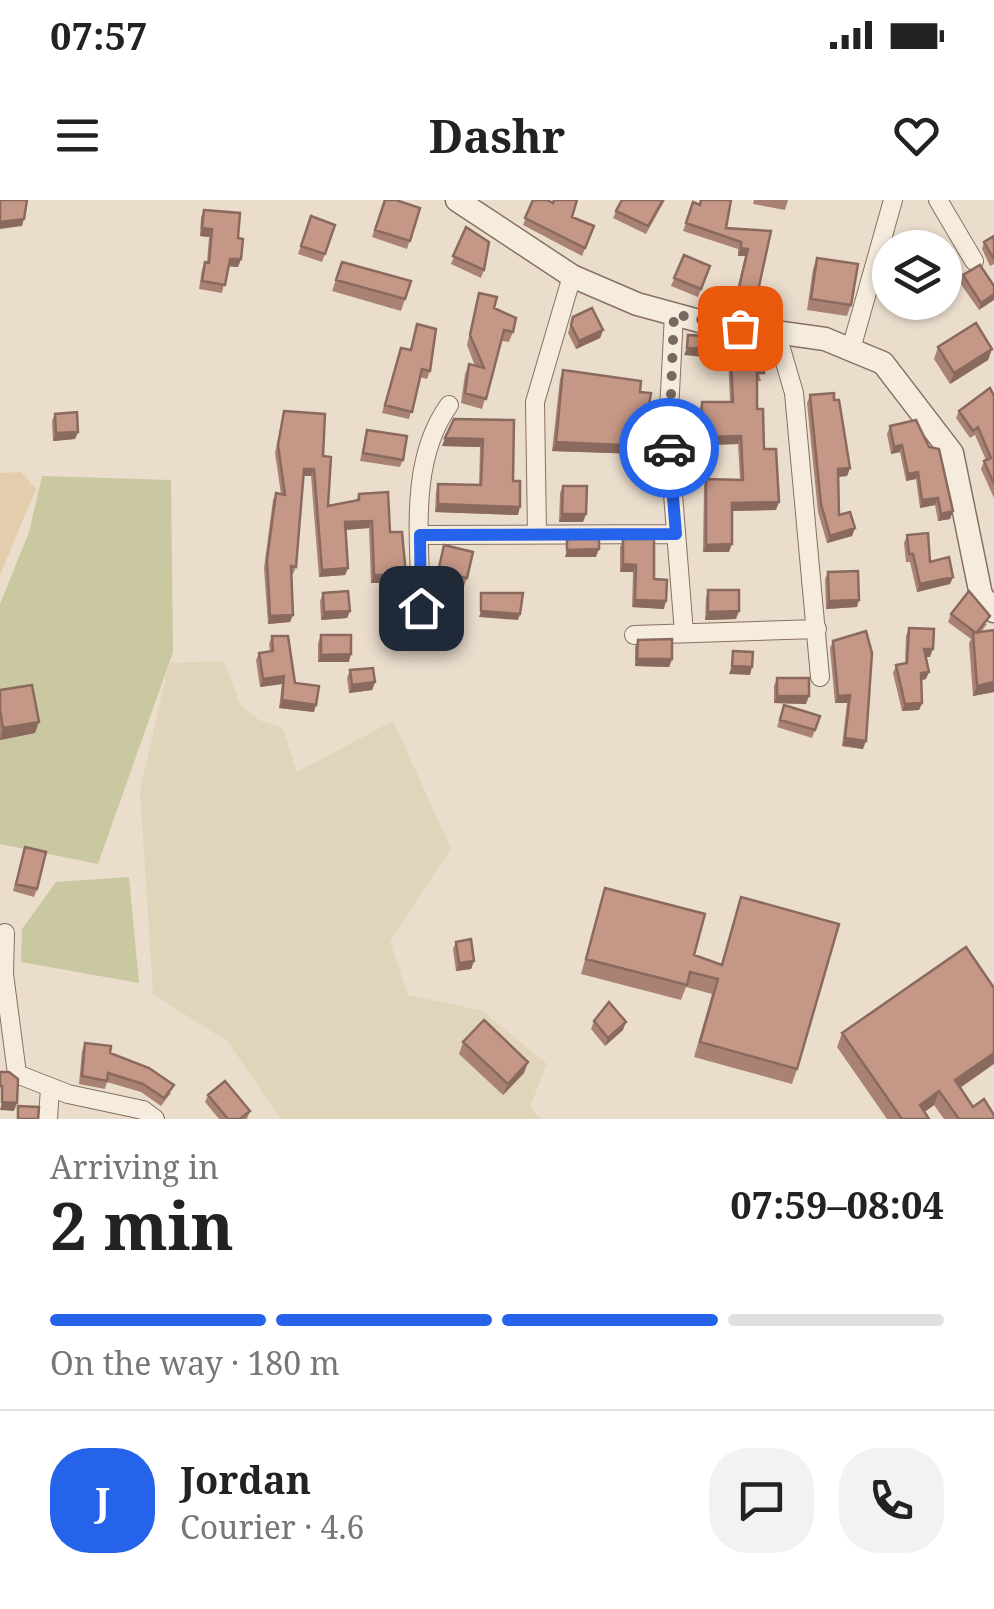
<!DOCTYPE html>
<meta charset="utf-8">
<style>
:root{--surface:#fff;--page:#f2f2f2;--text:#222;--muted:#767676;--line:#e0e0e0;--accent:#2563eb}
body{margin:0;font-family:"Noto Serif",serif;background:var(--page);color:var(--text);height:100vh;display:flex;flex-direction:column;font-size:38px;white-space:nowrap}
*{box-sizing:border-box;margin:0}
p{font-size:32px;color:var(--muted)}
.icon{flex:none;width:55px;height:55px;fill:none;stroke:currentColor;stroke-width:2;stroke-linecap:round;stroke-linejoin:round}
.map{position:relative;height:919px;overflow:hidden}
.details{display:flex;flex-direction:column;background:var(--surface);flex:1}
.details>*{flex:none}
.fabs{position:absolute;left:872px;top:30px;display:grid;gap:20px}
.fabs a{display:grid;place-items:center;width:90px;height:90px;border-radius:50%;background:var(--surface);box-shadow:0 2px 8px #0004;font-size:50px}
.pin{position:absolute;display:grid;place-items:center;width:85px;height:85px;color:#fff;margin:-42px;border-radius:20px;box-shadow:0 5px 15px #0006}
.courier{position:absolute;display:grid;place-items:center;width:100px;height:100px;margin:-50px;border:8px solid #2563eb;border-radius:50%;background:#fff;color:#222;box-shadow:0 2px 12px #0007}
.overview em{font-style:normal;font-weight:700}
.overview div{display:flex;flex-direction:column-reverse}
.overview{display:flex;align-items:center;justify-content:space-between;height:170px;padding:0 50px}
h1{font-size:65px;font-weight:700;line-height:75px}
.bar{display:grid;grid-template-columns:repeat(4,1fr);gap:15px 10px;align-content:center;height:120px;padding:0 50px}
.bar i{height:12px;border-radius:8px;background:var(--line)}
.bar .current{background:var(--accent)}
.bar p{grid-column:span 4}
.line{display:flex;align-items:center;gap:25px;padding:0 50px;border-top:2px solid var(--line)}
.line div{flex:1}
.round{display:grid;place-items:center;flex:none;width:105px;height:105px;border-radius:40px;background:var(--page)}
.status{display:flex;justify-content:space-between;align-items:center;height:70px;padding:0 50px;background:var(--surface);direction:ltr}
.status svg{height:28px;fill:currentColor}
header{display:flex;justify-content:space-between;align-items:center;height:130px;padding:0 50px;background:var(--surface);font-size:45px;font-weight:700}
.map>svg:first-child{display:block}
.farmland{fill:#e0d5ba}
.green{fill:#c9c8a0}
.sand{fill:#e4cdac}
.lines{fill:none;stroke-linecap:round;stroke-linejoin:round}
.minor-casing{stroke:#877061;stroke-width:20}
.tertiary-casing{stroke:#877061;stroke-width:25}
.minor{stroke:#f6ecde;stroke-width:18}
.tertiary{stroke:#f6ecde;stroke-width:22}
.wall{fill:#a98273}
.shaded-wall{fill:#8a6a5e}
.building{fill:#c59786;stroke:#8a6a5e;stroke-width:2.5}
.done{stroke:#77695e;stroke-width:10;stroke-dasharray:0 18}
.route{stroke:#2563eb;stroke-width:12}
</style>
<div class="status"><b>07:57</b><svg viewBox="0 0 49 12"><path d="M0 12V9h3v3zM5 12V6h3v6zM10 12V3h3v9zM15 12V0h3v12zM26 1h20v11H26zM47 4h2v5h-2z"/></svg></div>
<header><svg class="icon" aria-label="menu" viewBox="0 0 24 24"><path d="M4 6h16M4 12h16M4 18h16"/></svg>Dashr<svg class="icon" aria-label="heart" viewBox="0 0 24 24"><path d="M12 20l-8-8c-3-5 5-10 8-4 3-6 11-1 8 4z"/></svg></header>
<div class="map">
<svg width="994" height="919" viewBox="0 0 994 919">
<rect width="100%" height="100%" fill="#ebddcc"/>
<path class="farmland" d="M224 461 240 504 259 520 283 528 297 572 393 521 451 649 390 741 408 795 483 811 547 864 530 907 541 919H281L228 842 153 794 140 590 169 463Z"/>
<path class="green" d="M42 276 171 280 173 452 98 664 0 644V404L29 332Z
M129 677 139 783 21 762 22 729 56 682Z"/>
<path class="sand" d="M21 272 36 289 0 375V273Z"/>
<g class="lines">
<defs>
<path id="minor" d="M938 0 974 61
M674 114 668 231 684 433
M777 135 794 193 820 477
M851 149 893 0
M537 334 535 202 572 76
M420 335 676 334
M421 408C420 341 408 262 449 205
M634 435 817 429
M4 774 17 874 68 894 143 910 155 919
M0 775 4 774 5 733
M48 919 50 887"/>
<path id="tertiary" d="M457 0 572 76 637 104 703 122 825 139 883 163 952 253 981 395 994 411"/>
</defs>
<use href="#minor" class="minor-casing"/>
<use href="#tertiary" class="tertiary-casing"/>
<use href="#minor" class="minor"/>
<use href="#tertiary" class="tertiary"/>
</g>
<path class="wall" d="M384 0 420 8 407 49 372 37Z
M533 0 594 26 582 56 523 25Z
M665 0 646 34 613 18 616 11Z
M700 0H731L726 28 771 31 753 108 734 103 745 56H738V49L683 31 693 2 699 4Z
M754 0H788L785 10 753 4Z
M204 10 238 38 241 59 238 67 228 66 222 93 199 89 202 70 205 62H207L209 37 200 36 201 17Z
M311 16 335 25 322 62 298 54Z
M466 27 484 70 481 78 451 64Z
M994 36V64L990 66 982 49 984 42Z
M684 55 710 66 698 97 671 86Z
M817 58 851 105 847 116 807 110 813 69Z
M342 62 411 81 401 111 332 91Z
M963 75 994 86 979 110 960 83Z
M479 93 494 108 513 132 509 142 502 141 482 209 461 203 465 174 469 164 475 166 467 145Z
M573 117 603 130 600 138 576 149 568 133Z
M417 124 430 171 427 179 420 177 409 219 382 213 398 155 410 150Z
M730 144 753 155 761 181H757V209L776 310 732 311 729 352H703L704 286 706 279 740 280 738 244 711 245 710 269 684 270 682 251 685 243 699 242V210L702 202H730L728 152Z
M938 147 992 149 988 160 950 184 934 159Z
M563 170 639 254 552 251 560 179Z
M810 195 850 268 847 276 838 277 839 315 855 328 852 336 827 343 818 312 807 203Z
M994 196V298L981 269 984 261 986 260 975 235 970 238 956 218 959 211Z
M284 211 323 256 328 306 356 301 359 294 390 332 403 383H371L369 328 345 330 348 368 345 375 319 377 311 276H303L296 367 293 374H291L293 415 290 422 268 424 264 368 273 300 276 293 281 294 275 253Z
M55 214 78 232 75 239 53 241 52 221Z
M514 220 513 281 518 315 435 312 436 292 438 284 479 285 480 247 442 246Z
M890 226 953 311 950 319 938 321 935 305 920 308 916 279 906 281 900 252 891 254 887 234Z
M367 230 403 260 400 267 360 261Z
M563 286 586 314 583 322H559L560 293Z
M907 335 930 362 953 377 950 384 917 392 910 362H906L904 343Z
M623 339 664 409 632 407 633 372H620V347Z
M444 345 467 378 464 386 435 380Z
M828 372 857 407 826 409 825 379Z
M708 390 736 419 705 420 706 398Z
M323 393 350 411 347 418 321 420 320 401Z
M951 414 987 424 981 432 994 492 973 496 969 443 971 439 948 422Z
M909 428 930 457H925L926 479 921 480 922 503 919 510 902 511 893 473 896 465 905 463 906 436Z
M866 431 863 549 842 546 847 503H835L830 448 833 441Z
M321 435 349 462H318V443Z
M272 436 295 483 314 512 279 508 282 484 260 487 256 460 259 453 270 451 269 444Z
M638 440 672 459 669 467 635 466V447Z
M350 470 375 482 372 490 349 493 347 478Z
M777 478 806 504 774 503V486Z
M0 490 35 533 0 540Z
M784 505 820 516 812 538 777 527Z
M25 647 37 689 34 697 13 691Z
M605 688 694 755 721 765 741 697 797 869 792 884 694 857 712 794 686 787 681 800 581 774Z
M456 742 474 761 471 769 456 771 453 749Z
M594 821 623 830 605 846 591 829Z
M842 833 960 888 973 907 994 919H944L934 905 925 912 929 919H887L837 847Z
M463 842 524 873 503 895 459 854Z
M85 843 110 853 171 893 161 906 141 892 107 882 105 889 79 884 82 851Z
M208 895 250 911 247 919H219L205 902Z"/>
<path class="shaded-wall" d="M24 19 22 26 0 29V22Z
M202 28 212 29 209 37 200 36Z
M741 48 748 49 745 56H738Z
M230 59H241L238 67 227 66Z
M994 94V100L979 110 981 103Z
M603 130 600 138 576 149 579 141Z
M687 148 707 149 704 157 684 155Z
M992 149 988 160 950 184 954 173Z
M78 232 75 239 53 241 56 233Z
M741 236 738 244 699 245 702 237Z
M445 238 483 239 480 247 442 246Z
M556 242 642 246 639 254 552 251Z
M902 245 900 252 891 254 894 247Z
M712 261 710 269 684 270 686 262Z
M850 268 847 276 835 277 838 269Z
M304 269H314L311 276H301Z
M918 272 916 279 906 281 908 274Z
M938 298 935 305 920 308 922 300Z
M779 302 776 310 729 311 732 303Z
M438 304 520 307 518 315 435 312Z
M953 311 950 319 938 321 941 314Z
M562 314H586L583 322H559Z
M372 321 369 328 342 330 345 322Z
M855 328 852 336 827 343 830 336Z
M732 344 729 352H703L706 345Z
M599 349 596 357H565L567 350Z
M623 364 636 365 633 372H620Z
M348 368 345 375 319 377 322 370Z
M374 375H406L403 383H371Z
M953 377 950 384 917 392 920 384Z
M635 400 666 401 664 409 632 407Z
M859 400 857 407 826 409 829 401Z
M350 411 347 418 321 420 324 412Z
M481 411 520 414 518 420 479 417Z
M739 411 736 419 705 420 708 412Z
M293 415 290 422 268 424 270 416Z
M924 449H933L930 457H921Z
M351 454 349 462H318L321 455Z
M637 459H672L669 467 635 466Z
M732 466 752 467 750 475 729 474Z
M929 472 926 479 918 481 921 473Z
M284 476 282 484 260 487 263 479Z
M375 482 372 490 349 493 352 485Z
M994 482V492L973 496 977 486Z
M850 495 847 503H835L838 496Z
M777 496H809L806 504 774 503Z
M282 500 316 505 314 512 279 508Z
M922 503 919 510 902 511 905 504Z
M39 522 35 533 0 540 3 528Z
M845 538 866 541 863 549 842 546Z
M474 761 471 769 456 771 459 763Z
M626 822 623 830 605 846 608 838Z
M994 853V864L950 895 955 880Z
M528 862 524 873 503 895 508 884Z
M939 891 934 905 914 919 920 905Z
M2 902 17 903 14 911 0 910Z"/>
<path class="building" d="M0 0H27L24 19 0 22Z
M385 0H396L420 8 410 41 375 30Z
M533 0H547L553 3 554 0H577L572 17 594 26 585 48 525 18Z
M622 0H663L648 26 616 11Z
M701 0H731L726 28 771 31 756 100 737 96 748 49 741 48V42L686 23 693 2 700 5Z
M204 10 240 13 238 38 243 39 241 59H230L225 85 202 81 205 62 209 63 212 29 202 28Z
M311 16 335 25 325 54 301 46Z
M466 27 489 42 484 70 453 56Z
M994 36V58H993L984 42Z
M684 55 710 66 701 89 674 78Z
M817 58 858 64 851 105 811 99Z
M342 62 411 81 405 99 336 80Z
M980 65 994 86V94L981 103 963 75Z
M479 93 497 97 494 108 516 118 513 132 504 130 486 199 465 193 469 164 484 168 470 135Z
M592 108 603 130 579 141 571 125 573 117Z
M976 123 992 149 954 173 938 147Z
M417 124 436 129 430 171 422 169 412 212 385 205 401 148 411 150Z
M688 135 707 136V149L687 148Z
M730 144H754L753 155H763L764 173H757V209H763L764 249H776L779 302 732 303V344L706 345V279L743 280 741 236 702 237V202H733Z
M563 170 641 181 640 192 651 193 642 246 556 242Z
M990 188 994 196V284L984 261 991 258 978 227 973 231 959 211Z
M834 193V200H839L850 268 838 269 839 315 850 312 855 328 830 336 821 304 810 195Z
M284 211 325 214 323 256 331 257 328 306 359 300V294L388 292 390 332H402L406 375H374L372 321 345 322 348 368 322 370 314 269H304L296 367 291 366 293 415 270 416 267 360 276 293 285 295 278 245Z
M77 212 78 232 56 233 55 214Z
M454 219 514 220 513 281H520V307L438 304V284L481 285 483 239 445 238Z
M916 220 929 247 939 249 953 311 941 314 938 298 922 300 918 272 908 274 902 245 894 247 890 226Z
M367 230 407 236 403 260 363 253Z
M711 242 712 261 686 262 685 243Z
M563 286H587L586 314H562Z
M928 333 930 362 949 357 953 377 920 384 913 354H909L907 335Z
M567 339H599V349L567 350Z
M623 339H654V379L667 380 666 401 635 400 636 365 623 364Z
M444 345 473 352 467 378 438 372Z
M858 371 859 400 829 401 828 372Z
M708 390H739V411L708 412Z
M348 391 350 411 324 412 323 393Z
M969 391 990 416 976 433 951 414Z
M481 393H523L520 414 481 411Z
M909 428 934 429 933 449H924L929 472 921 473 922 503 905 504 896 465 907 463Z
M994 430V482L977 486 973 433Z
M866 431 872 453 866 541 845 538 850 495 838 496 833 441Z
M321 435H351V454L321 455Z
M272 436H288L295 483 319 486 316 505 282 500 284 476 263 479 259 453 273 451Z
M672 439V459H637L638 440Z
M733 451 753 452 752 467 732 466Z
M373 468 375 482 352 485 350 470Z
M777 478H809V496H777Z
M32 485 39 522 3 528 0 510V490Z
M784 505 820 516 815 530 780 520Z
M25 647 46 652 37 689 16 684Z
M605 688 705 714 694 755 722 765 741 697 839 724 797 869 700 842 718 779 690 772 687 785 586 759Z
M471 739 474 761 459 763 456 742Z
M966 747 994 788V853L955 880 973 907 984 899 994 915V919H959L939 891 920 905 929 919H902L842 833Z
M609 802 626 822 608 838 594 821Z
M484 820 528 862 508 884 463 842Z
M85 843 111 846 110 853 149 868 174 885 164 898 143 884 108 873 107 881 82 876Z
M0 872H9L18 879 17 903 2 902V886H0Z
M225 881 250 911 240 919H228L208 895Z
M18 906 39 907 38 919H18Z"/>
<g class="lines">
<path class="done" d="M669 248 674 114 740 128"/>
<path class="route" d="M421 408 420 335 676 334 669 248"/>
</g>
</svg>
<div class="fabs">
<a><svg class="icon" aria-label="layers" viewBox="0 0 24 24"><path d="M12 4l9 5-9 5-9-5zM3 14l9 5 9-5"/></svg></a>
</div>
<div class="pin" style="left:740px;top:128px;background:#ea580c"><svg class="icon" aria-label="bag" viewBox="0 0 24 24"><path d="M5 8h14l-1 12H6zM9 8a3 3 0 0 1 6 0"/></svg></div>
<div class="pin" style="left:421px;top:408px;background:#1f2937"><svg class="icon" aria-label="home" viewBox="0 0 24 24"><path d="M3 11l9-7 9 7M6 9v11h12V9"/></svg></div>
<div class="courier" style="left:669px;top:248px"><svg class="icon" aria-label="car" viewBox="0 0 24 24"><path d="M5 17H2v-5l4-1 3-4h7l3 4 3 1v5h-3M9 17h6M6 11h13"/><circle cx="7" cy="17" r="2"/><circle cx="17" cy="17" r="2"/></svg></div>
</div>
<section class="details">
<div class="overview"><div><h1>2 min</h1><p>Arriving in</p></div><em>07:59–08:04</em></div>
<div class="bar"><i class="current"></i><i class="current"></i><i class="current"></i><i></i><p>On the way · 180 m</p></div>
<div class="line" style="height:180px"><b class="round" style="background:var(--accent);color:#fff">J</b><div><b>Jordan</b><p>Courier · 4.6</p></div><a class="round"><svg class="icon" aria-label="chat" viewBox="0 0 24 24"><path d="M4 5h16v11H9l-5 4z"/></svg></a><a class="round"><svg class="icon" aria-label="phone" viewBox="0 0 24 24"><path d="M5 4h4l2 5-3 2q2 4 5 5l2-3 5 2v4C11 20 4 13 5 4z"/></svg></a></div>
</section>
